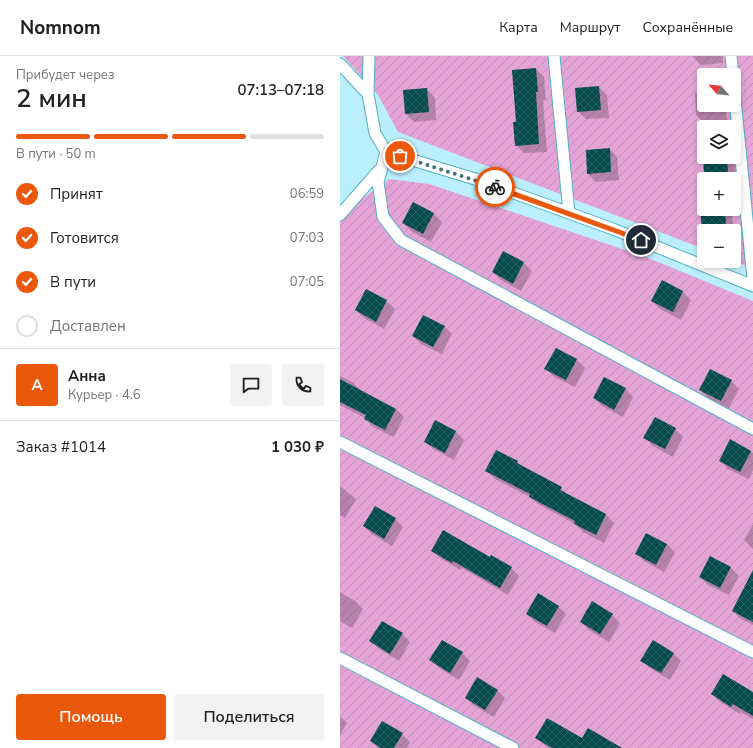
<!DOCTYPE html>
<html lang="ru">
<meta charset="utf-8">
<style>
:root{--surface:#fff;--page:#f2f2f2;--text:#202124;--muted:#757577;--line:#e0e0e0;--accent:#ea580c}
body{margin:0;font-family:"Nunito Sans",sans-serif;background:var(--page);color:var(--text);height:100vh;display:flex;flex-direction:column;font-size:15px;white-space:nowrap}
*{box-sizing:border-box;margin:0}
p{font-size:13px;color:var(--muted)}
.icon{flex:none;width:22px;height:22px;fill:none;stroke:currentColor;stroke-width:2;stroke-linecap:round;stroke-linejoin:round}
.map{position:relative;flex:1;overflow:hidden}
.side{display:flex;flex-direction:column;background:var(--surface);width:340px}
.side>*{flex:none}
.needle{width:26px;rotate:297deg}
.controls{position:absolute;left:357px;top:12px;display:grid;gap:8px}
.controls a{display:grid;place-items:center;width:44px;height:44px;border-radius:4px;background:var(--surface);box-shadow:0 2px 6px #0003;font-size:20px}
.pin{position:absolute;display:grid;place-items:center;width:34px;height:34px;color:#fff;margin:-17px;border:2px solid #fff;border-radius:50%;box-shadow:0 1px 4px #0007}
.courier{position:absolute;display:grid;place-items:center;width:40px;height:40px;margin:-20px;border:3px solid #ea580c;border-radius:50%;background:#fff;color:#222;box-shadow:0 1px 5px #0007}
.summary em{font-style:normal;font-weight:600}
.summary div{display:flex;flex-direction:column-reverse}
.summary{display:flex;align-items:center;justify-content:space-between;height:68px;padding:0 16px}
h1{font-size:26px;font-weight:600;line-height:30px}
.bar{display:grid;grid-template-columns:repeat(4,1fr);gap:6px 4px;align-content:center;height:48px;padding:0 16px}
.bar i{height:5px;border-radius:3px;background:var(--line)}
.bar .selected{background:var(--accent)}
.bar p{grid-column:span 4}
.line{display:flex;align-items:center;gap:10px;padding:0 16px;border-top:1px solid var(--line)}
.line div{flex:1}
.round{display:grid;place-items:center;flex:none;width:42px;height:42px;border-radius:4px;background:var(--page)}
ol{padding:0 16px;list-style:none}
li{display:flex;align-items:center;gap:12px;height:44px}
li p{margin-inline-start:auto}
li .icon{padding:4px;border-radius:50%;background:var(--accent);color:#fff;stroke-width:4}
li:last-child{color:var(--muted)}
li i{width:22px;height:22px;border:2px solid var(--line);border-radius:50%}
.cta{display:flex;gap:8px;margin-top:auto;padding:8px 16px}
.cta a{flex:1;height:46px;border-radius:4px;background:var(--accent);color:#fff;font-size:16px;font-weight:600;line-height:46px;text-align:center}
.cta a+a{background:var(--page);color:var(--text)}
header{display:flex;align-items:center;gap:24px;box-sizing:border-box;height:56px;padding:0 20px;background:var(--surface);border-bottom:1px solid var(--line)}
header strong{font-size:19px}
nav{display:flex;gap:22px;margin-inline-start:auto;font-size:14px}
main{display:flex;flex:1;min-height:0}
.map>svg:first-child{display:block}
.garden{fill:url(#garden-furrows);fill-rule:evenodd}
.shadow{fill:#0003}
.building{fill:url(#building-cross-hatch)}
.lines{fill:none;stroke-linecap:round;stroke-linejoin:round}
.service-casing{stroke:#53b0c5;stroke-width:13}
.service{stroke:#fff;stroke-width:11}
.done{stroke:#43707b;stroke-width:4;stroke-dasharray:0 7.2}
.route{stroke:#ea580c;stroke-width:5}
</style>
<header>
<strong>Nomnom</strong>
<nav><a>Карта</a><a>Маршрут</a><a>Сохранённые</a></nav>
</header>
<main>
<section class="side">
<div class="summary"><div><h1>2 мин</h1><p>Прибудет через</p></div><em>07:13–07:18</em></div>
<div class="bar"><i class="selected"></i><i class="selected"></i><i class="selected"></i><i></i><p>В пути · 50 m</p></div>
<ol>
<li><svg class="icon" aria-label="check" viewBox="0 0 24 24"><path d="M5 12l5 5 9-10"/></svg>Принят<p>06:59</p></li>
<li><svg class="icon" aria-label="check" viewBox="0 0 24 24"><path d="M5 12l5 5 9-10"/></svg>Готовится<p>07:03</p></li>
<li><svg class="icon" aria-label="check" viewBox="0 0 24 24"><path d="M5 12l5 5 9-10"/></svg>В пути<p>07:05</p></li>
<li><i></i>Доставлен</li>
</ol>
<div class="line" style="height:72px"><b class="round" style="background:var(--accent);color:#fff">А</b><div><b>Анна</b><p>Курьер · 4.6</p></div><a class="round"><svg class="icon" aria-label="chat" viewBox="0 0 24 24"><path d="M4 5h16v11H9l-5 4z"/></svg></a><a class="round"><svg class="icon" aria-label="phone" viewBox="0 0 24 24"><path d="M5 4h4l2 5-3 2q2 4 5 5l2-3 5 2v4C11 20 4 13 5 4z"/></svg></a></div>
<div class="line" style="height:52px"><div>Заказ #1014</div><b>1 030 ₽</b></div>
<div class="cta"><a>Помощь</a><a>Поделиться</a></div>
</section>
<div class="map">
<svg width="413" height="692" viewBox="0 0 413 692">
<defs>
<pattern id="garden-furrows" width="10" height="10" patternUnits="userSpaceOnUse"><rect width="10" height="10" fill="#e4a4d5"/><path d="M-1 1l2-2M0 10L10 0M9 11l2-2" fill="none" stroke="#c28db7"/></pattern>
<pattern id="building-cross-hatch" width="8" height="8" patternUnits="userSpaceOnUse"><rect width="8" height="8" fill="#054b4b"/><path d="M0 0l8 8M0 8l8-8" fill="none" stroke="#286263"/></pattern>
</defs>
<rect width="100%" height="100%" fill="#bbeffc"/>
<path class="garden" d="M3 0H413V212L394 205V175H364V193L58 76 38 39ZM364 19H394V49H364ZM364 71H394V101H364ZM364 123H394V153H364Z
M49 123 89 128 306 201 413 245V692H0V166L16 147Z"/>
<path class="shadow" d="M352 0H383V7L361 9Z
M196 13 204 21 206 44H203L207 96 184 97 176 89Z
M259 31 267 39 269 62 246 63 238 55Z
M87 33 95 42 96 64 74 66 65 57Z
M364 36V49H386L387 65 364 67 356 59 355 37Z
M269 93 277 101 279 124 256 126 248 118Z
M363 95 364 101H394L396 124 371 123 365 117Z
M73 147 94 158 102 166 91 186 71 175 63 167Z
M361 149H364V153H389L392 156 393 175H366L363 172Z
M163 197 184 207 192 215 181 235 161 224 153 216Z
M322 225 343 236 351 244 341 264 320 253 312 245Z
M26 235 46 245 55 253 44 273 24 262 16 254Z
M104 270 112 278 102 298 81 288 73 280Z
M237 304 245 312 235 331 214 321 206 313Z
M0 320 12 326 20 334 56 353 64 361 54 381 33 371 25 362 0 349Z
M391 325 399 333 389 352 368 342 360 334Z
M285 333 293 341 283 361 262 350 254 342Z
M95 366 116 376 124 384 114 404 93 393 85 385Z
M335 373 343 381 333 401 313 390 305 382Z
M411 395 413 398V414L409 423 388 413 380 404Z
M177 406 183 412 221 432 229 440 266 459 274 467 264 487 243 476 235 468 198 448 192 442 155 423 147 415Z
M0 430 16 443 5 462 0 459Z
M36 451 55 463 63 471 52 490 32 478 24 470Z
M413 468V493L404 484Z
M327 488 335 497 324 516 304 505 296 497Z
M92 494 150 503 171 512 179 520 168 539 122 512 120 514 100 502Z
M370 501 391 512 399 520 389 539 368 529 360 521Z
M0 536 15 545 23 553 12 572 0 565Z
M413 540V569L401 563 393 555Z
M218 550 226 558 215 577 195 566 187 558Z
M272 559 280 567 269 586 249 574 241 566Z
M62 578 70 586 59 605 39 593 31 585Z
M122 597 130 605 119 624 99 612 91 604Z
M333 597 341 605 330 624 310 612 302 604Z
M157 634 165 642 154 661 134 650 126 642Z
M413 637V663L401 656 400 658 380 646 372 638Z
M0 660 7 667 0 679Z
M42 666 62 678 70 686 67 692H38L31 685Z
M196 682 230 692H208Z"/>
<path class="building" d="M196 12 198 36H196L199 88 175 90 173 66H176L172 14Z
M259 30 261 54 237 56 235 32Z
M87 32 89 56 65 58 63 34Z
M270 92 271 116 247 118 246 94Z
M363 101H387L388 116 364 118Z
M73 146 94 157 83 178 62 167Z
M360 153H385L386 171 362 172Z
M163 195 184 206 173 228 152 216Z
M322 224 343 235 333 256 311 245Z
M26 233 47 244 36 266 15 254Z
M83 259 105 270 93 291 72 280Z
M216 292 237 303 226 324 204 313Z
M370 313 392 324 381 345 359 334Z
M264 321 286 332 274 354 253 342Z
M0 323 56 353 45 374 24 363 26 359 0 346Z
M315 361 336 372 325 393 303 382Z
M95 364 116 375 105 397 84 386Z
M390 383 411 395 400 416 379 405Z
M156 394 178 405 177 407 222 431 220 434 266 458 256 479 234 468 235 465 189 441 190 438 145 415Z
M35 450 56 462 44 483 23 470Z
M103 474 150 501 151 499 172 511 160 532 113 505 112 507 91 495Z
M306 477 327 488 316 509 295 498Z
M370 500 391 511 380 532 359 521Z
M413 514V566L392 555Z
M198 537 219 550 207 570 186 558Z
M252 545 273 558 260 578 240 566Z
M42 565 63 577 50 598 29 585Z
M102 584 123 596 110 617 89 604Z
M313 584 334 597 321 617 300 605Z
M383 618 413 636V660L393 648 391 651 371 638Z
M137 621 158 634 145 654 125 642Z
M207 662 242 682 248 672 282 692H212L195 682Z
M42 665 63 677 54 692H41L30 685Z"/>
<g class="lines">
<defs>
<path id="service" d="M29 0 28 38 35 77 46 96 38 126 43 161 61 184 413 373
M214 0 229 157
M391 0 393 19
M0 8 28 38
M394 33 413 223
M46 96 135 123 273 173 413 230
M0 159 40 113
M0 386 413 596
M0 602 173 692"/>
</defs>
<use href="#service" class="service-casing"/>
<use href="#service" class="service"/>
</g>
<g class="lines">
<path class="done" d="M60 100 155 131"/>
<path class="route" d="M155 131 301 184"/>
</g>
</svg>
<div class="controls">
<a><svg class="needle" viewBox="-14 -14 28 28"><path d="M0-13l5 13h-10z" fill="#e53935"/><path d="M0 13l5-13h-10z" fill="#757577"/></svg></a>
<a><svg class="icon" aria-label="layers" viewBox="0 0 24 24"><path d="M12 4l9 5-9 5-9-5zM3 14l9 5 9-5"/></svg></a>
<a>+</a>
<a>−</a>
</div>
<div class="pin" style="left:60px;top:100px;background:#ea580c"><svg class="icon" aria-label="bag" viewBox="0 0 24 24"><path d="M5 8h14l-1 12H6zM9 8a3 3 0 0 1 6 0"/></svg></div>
<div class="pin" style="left:301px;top:184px;background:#1f2937"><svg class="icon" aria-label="home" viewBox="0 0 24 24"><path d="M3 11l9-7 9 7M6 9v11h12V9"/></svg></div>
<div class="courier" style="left:155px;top:131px"><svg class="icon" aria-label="bike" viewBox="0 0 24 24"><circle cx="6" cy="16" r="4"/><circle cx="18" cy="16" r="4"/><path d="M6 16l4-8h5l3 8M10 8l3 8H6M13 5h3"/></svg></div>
</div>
</main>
